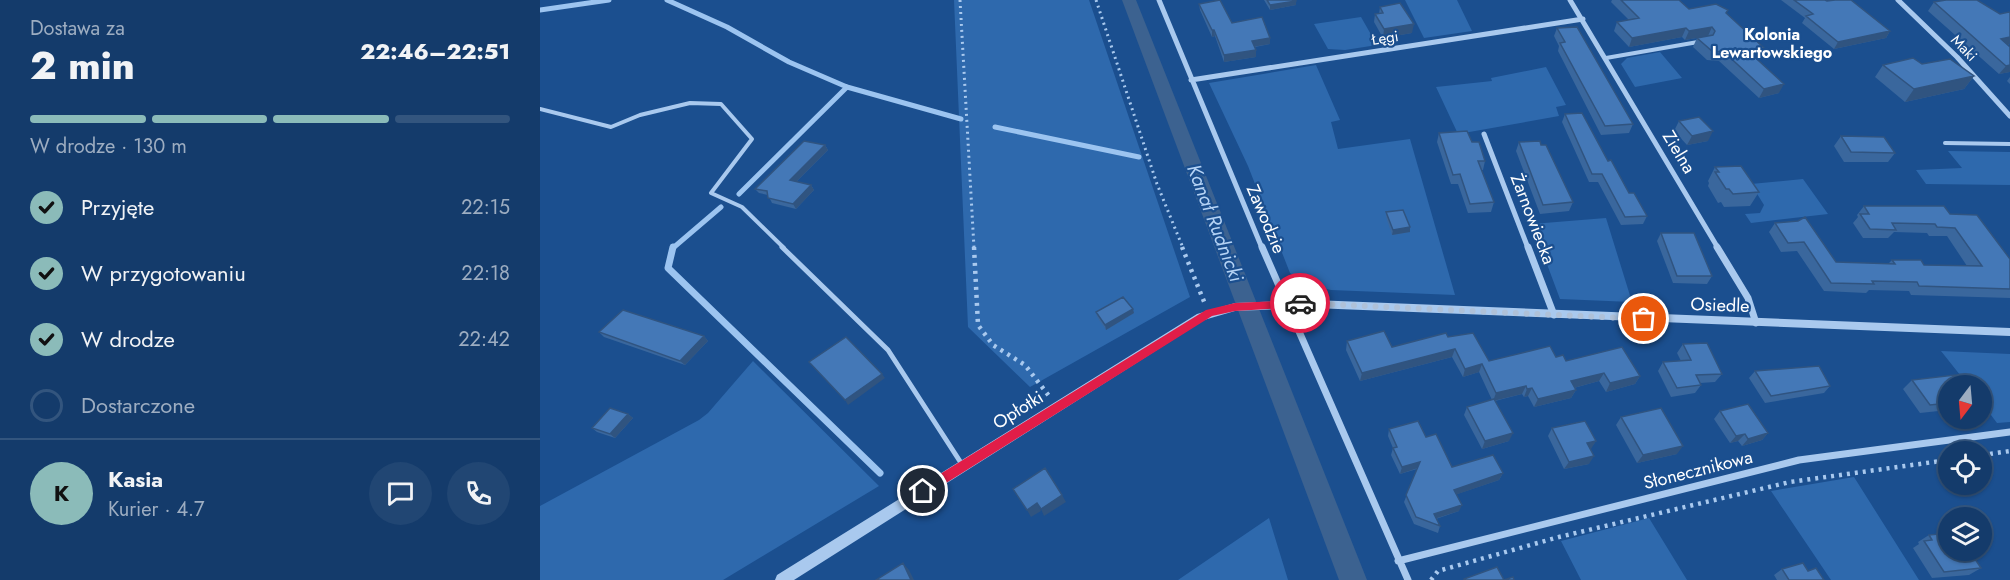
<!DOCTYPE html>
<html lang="pl">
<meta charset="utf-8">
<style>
:root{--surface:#143b6b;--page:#214673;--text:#f1f3f6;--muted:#9dadc1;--line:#33557e;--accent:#8bbbb9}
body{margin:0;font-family:Jost,sans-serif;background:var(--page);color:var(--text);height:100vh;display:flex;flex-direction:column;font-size:22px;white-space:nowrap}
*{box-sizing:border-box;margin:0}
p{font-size:20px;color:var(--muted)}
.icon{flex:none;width:33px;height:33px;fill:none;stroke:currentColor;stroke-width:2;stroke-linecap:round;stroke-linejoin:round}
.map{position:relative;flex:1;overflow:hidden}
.details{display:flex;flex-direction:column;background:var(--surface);width:540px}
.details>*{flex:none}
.needle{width:39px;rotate:196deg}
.buttons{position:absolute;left:1398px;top:375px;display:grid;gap:12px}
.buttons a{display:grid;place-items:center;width:54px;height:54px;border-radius:50%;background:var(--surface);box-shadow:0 2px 4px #0004,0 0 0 2px var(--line);font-size:30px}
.pin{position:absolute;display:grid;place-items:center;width:51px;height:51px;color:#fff;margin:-26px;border:3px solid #fff;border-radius:50%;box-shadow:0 2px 6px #0007}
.courier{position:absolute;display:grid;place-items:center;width:60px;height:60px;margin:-30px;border:4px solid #e11d48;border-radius:50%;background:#fff;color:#222;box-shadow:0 2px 8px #0007}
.summary em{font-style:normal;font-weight:800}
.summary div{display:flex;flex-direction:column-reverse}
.summary{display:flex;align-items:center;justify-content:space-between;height:102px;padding:0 30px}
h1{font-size:39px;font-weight:800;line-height:45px}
.bar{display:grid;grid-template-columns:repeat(4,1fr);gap:9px 6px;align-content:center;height:72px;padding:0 30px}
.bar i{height:8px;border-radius:4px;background:var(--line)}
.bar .current{background:var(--accent)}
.bar p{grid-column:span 4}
.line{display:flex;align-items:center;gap:15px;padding:0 30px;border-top:2px solid var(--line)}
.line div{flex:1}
.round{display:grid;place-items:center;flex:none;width:63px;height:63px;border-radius:32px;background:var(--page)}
ol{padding:0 30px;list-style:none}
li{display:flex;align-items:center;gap:18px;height:66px}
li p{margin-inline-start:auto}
li .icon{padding:6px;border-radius:50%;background:var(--accent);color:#111;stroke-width:4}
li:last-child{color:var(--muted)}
li i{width:33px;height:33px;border:3px solid var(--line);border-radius:50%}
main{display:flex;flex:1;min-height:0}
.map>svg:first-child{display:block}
.green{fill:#2e69ad}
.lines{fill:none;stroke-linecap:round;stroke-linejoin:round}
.stream-far1{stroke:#9cc4f0;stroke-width:5}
.stream{stroke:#9cc4f0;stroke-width:7}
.canal{fill:#3c6290;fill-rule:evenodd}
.path-far1{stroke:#a9c9ee;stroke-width:3;stroke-dasharray:2 4;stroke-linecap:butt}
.path{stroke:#a9c9ee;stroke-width:4.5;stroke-dasharray:3 5;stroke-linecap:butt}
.service-far1{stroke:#a9c9ee;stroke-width:4}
.service{stroke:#a9c9ee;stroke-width:5}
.minor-far1{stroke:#a9c9ee;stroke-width:5}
.minor{stroke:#a9c9ee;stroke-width:7}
.tertiary{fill:#a9c9ee;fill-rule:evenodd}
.wall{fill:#3a679d}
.shaded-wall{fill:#305480}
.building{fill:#4478b7;stroke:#305480;stroke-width:1.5}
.route{fill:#e11d48}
.done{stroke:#afc1d8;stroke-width:6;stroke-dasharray:0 10.8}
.labels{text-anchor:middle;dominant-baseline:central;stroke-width:4.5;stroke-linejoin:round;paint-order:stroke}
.far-street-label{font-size:15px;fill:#fff;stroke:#1b4f8f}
.far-neighbourhood-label{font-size:16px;font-weight:bold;fill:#fff;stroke:#1b4f8f}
.street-label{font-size:18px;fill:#fff;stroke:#1b4f8f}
.water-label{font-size:20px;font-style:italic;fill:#b5d3f5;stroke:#1b4f8f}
</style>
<main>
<section class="details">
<div class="summary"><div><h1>2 min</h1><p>Dostawa za</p></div><em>22:46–22:51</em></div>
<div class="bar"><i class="current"></i><i class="current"></i><i class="current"></i><i></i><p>W drodze · 130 m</p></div>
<ol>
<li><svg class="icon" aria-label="check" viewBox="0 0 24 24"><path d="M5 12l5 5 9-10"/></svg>Przyjęte<p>22:15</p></li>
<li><svg class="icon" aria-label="check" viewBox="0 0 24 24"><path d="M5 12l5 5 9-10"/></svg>W przygotowaniu<p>22:18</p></li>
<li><svg class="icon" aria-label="check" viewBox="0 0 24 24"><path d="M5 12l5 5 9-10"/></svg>W drodze<p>22:42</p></li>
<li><i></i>Dostarczone</li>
</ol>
<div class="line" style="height:108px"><b class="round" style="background:var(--accent);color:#111">K</b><div><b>Kasia</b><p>Kurier · 4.7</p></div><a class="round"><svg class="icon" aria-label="chat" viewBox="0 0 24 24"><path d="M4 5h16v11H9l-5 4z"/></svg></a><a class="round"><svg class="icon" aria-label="phone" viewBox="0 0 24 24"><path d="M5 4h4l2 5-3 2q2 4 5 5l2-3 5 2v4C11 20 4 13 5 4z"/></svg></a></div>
</section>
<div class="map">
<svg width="1470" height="580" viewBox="0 0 1470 580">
<rect width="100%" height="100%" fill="#1b4f8f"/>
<path class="green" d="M414 0H549L650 297 490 387 428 327Z
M865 0H917L932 31 884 38Z
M821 17 837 45 805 50 788 49 774 24Z
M1120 52 1142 78 1095 87 1081 64 1087 58Z
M776 65 800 120 791 122 798 149 870 139 915 295 791 290 769 285 750 273 708 166 669 83Z
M1006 67 1026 105 1016 107 1019 116 918 134 896 87 952 81 951 78Z
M1408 151 1470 152V185L1386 184 1376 170 1422 168Z
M1263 179 1288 214 1211 223 1205 214 1220 213 1224 205 1211 184Z
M1066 218 1092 302 1020 299 992 224Z
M1401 351 1470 354V422L1457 423 1442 403V386L1428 385Z
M213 361 339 486 183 580H0V506L159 420 168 413Z
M1314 477 1379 580H1291L1231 491Z
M729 518 748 580H638Z
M1109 518 1147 580H1041L1021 541Z"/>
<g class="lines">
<path class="stream-far1" d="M127 0 187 27 249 62 307 87 421 119
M0 10 69 0
M455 127 599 157
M199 194 307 87
M133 248 181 207"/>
<path class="stream" d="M133 247 128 268 340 473"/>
<path class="canal" d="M582 0H596L827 580H799Z"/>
<path class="path-far1" d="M420 0 434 248
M556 0 617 184 643 248"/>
<path class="path" d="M434 247 438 325 453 345 485 365 509 396
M642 247 665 304
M1442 455 1470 451
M891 580 898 571 1019 537 1250 482 1408 460"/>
<path class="service-far1" d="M1066 58 1158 42
M0 109 71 127 100 115 150 103 181 104 212 139 171 193 202 207 244 248
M1405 143 1470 144"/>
<path class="service" d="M242 247 348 350 423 466"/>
<path class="minor-far1" d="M619 0 722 248
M1030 0 1178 248
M1358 0 1417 57 1470 116
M651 80 1043 19
M944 134 988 248"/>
<path class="minor" d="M722 247 868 580
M988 247 1014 315
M1177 247 1208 298 1216 323
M858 561 1259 460 1470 432"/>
<path class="tertiary" d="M773 300 1470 328V336L773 308 695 311 664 320 254 580H235L237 575 657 314 695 303Z"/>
</g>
<path class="wall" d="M724 0H756V5L730 10Z
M1072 0H1139L1149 9 1186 13 1219 57 1215 58 1239 93 1219 98 1179 61 1167 60 1153 47 1157 38 1145 40 1142 37 1089 47 1074 31 1077 22 1089 20 1071 2Z
M1241 0H1285L1350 31 1346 38 1294 49 1262 23 1265 18Z
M1394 2 1460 14 1470 13V44L1468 45 1470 72 1459 74 1388 11Z
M659 4 692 23 730 44 715 47 716 57 684 62 675 36 672 37 660 10Z
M840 7 872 33 843 38 834 22 835 14H839Z
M1017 28 1093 124 1089 133 1061 135 1018 51 1019 46 1014 36Z
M1382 64 1434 76 1424 89 1365 102 1335 77 1343 65Z
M1470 77V84L1467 81Z
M1025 114 1068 161 1089 193 1107 216 1103 224 1081 225 1058 182H1049L1022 122Z
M1139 121 1168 141 1147 145 1134 131Z
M899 133 945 161 943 170H941L954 202 951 212 928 213 918 184H911L897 142Z
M1301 136 1355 153 1348 162H1304L1294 146Z
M979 142 1001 145 1033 202 1029 211 1000 214 976 151Z
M285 145 288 150 256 182 271 185 274 190 256 209 232 203 228 195 219 193 215 189Z
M1175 167 1219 192 1210 206 1184 207 1181 202 1178 203 1168 186 1169 183 1168 181Z
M1324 206 1410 214 1470 259V298L1371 295 1369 291 1329 290 1326 293 1284 291 1257 251 1241 252 1229 232 1235 223 1296 262 1348 264 1352 260 1384 265 1427 266 1407 236H1389L1387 233 1354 232 1348 238H1323L1313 223 1318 217 1317 215Z
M846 212 870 232 852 235 846 217Z
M1121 233 1172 276 1167 284 1133 283 1117 241Z
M556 312 594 313 566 330 557 317Z
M59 332 164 336 168 341 145 365 64 337Z
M908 337 949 361 1016 357 1026 361 1100 376 1095 384 1066 392 1059 381 1034 388 1036 390 1031 398 994 407 988 396 984 397 982 394 955 401 969 441 942 449 924 415 927 407 952 400 939 372 923 377 912 357 820 381 806 350 807 341 852 347Z
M1143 344 1182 374 1175 382 1160 383 1161 385 1155 393 1131 397 1118 371 1123 362 1141 361 1137 353Z
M1215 371 1290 386 1284 393 1225 403 1209 378Z
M1372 380 1408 386V410L1380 413 1363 389Z
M1180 411 1228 433 1222 440 1202 446 1198 441 1190 443 1174 419Z
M88 414 93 418 75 438 57 432 52 428Z
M1081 417 1137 454 1097 463 1076 425Z
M1012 428 1056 441 1050 449 1049 464 1024 469 1008 436Z
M849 429 886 437 912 467 963 473 959 480 917 494 919 511 896 519 900 526 898 533 874 524 864 502 877 469 860 474 851 455 853 448 848 436Z
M1389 535 1441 568 1429 575 1392 578 1373 548 1379 544 1378 542Z
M1242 569 1268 571 1284 580H1237L1234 575Z"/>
<path class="shaded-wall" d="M756 1V5L730 10V5Z
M874 24 872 33 843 38 844 29Z
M1172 27 1168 36 1145 40 1149 31Z
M1146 28 1142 37 1089 47 1092 38Z
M672 30H674L675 36 672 37Z
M1350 31 1346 38 1294 49 1298 42Z
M1470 37V44L1454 48 1461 39Z
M730 38V44L712 47V41Z
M1224 48 1219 57 1203 60 1208 51Z
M716 50V57L684 62V55Z
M1470 65V72L1459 74 1466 66Z
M1434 76 1424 89 1365 102 1374 89Z
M1244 84 1239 93 1219 98 1224 89Z
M1173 131 1168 141 1147 145 1152 136Z
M285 145 288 150 253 185 250 180Z
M271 185 274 190 256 209 253 204Z
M870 227V232L852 235 853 230Z
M593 309 594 313 566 330 565 325Z
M164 336 168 341 145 365 140 361Z
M915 349 912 357 820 381 822 373Z
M942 364 939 372 923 377 925 369Z
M1064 373 1059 381 1026 390 1031 381Z
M342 374 345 378 308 405 305 400Z
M1100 376 1095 384 1066 392 1070 383Z
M986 386 982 394 953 401 956 393Z
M992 388 988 396 984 397 987 389Z
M1036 390 1031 398 994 407 998 399Z
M88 414 93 418 75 438 70 434Z
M973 433 969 441 942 449 945 441Z
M1228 433 1222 440 1202 446 1208 439Z
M1205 434 1198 441 1190 443 1196 436Z
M1056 441 1051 449 1042 451 1047 443Z
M1143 446 1137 454 1097 463 1103 455Z
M1054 456 1049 464 1024 469 1029 462Z
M880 462 878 468 860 474 862 467Z
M963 473 959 480 912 496 914 490Z
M522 495 526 502 504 516 501 509Z
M497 503 501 511 491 517 487 510Z
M922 505 919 511 891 520 894 514Z
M363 563 369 570 374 580H371Z"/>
<path class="building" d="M680 0 692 23 722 17 730 38 712 41 716 50 684 55 674 30H672L659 4Z
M727 0H756V1L730 5Z
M1081 0H1139L1149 9 1176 4 1188 10 1186 13 1224 48 1208 51 1244 84 1224 89 1184 52 1172 51 1157 38 1173 35 1175 31 1172 27 1149 31 1146 28 1092 38 1077 22 1099 18Z
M1254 0H1285L1287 1 1295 0H1311L1350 31 1298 42 1266 16 1273 14Z
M1406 0H1437L1460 14 1469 12 1470 13V37L1461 39 1470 47V65L1466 66 1394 2Z
M860 3 874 24 844 29 835 14 843 13 840 7Z
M1037 27 1093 124 1065 126 1020 43 1025 42 1017 28Z
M1373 58 1382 64 1410 59 1434 76 1374 89 1343 65Z
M1042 113 1068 161 1071 160 1089 193H1094L1107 216 1085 217 1062 174H1052L1025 114Z
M1159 117 1173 131 1152 136 1139 121Z
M927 131 932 142H939L945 161H938L954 202 930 204 920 174 913 175 899 133Z
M1301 136 1344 137 1355 153 1311 152Z
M264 141 285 145 250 180 271 185 253 204 228 198 227 191 215 189Z
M1000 141 1001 145H1006L1033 202 1003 205 979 142Z
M1201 166 1219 192 1193 194 1189 189H1186L1175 172H1179L1175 167Z
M1324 206H1404L1410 214 1437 215 1470 259V289L1379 286 1377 282 1332 281 1334 284 1291 283 1264 242 1248 243 1235 223 1258 221 1265 217 1296 262 1355 264 1352 260H1381L1384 265 1442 266 1415 228 1397 227 1395 224 1352 223 1356 230 1330 229 1320 214H1329Z
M863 210 870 227 853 230 846 212Z
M1121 233H1154L1172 276H1137Z
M583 297 593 309 565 325 556 312Z
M83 310 164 336 140 361 59 332Z
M844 331 852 347 906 333 908 337 933 333 949 361 1010 346 1016 357 1023 355 1026 361 1082 347 1100 376 1070 383 1064 373 1031 381 1036 390 998 399 992 388 987 389 986 386 956 393 942 364 925 369 915 349 822 373 807 341Z
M306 337 342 374 305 400 269 362Z
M1167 343 1182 374 1156 375 1161 385 1137 388 1123 362 1151 360 1143 344Z
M1279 366 1290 386 1231 396 1215 371Z
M1415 375 1423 386H1408V403L1390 405 1372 380Z
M954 399 973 433 945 441 927 407Z
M1208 404 1228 433 1208 439 1205 434 1196 436 1180 411Z
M70 408 88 414 70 434 52 428Z
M1121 408 1143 446 1103 455 1081 417Z
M878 421 886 437 896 434 912 467 953 455 963 473 914 490 922 505 894 514 900 526 876 517 866 495 880 462 862 467 853 448 857 447 849 429Z
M1045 421 1056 441 1047 443 1054 456 1029 462 1012 428Z
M505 468 522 495 501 509 497 503 487 510 473 489Z
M1408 533V550H1429L1441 568 1404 572 1384 541 1392 540 1389 535Z
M363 563 371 580H336Z
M1263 563 1268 571 1276 568 1284 580H1249L1242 569Z
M957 567 964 580H924V579Z
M973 577 974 580H964Z"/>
<path class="route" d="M760 300 765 303 760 307 695 311 672 316 387 495H379V487L666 310 695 303Z"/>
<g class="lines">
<path class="done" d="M760 303 1104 319"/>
</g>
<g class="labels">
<g class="far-street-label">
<text transform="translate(845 38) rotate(-9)">Łęgi</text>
<text transform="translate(1424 48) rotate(46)">Maki</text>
</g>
<g class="far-neighbourhood-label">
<text x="1232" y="34">Kolonia<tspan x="1232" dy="18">Lewartowskiego</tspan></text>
</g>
<g class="street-label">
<text transform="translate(1139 152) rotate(59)">Zielna</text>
<text transform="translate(726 219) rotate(67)">Zawodzie</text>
<text transform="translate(993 219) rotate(69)">Żarnowiecka</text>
<text transform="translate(1180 305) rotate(2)">Osiedle</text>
<text transform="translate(478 410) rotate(-32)">Opłotki</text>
<text transform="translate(1158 470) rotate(-14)">Słonecznikowa</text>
</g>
<g class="water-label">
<text transform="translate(675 223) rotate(69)">Kanał Rudnicki</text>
</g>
</g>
</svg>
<div class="buttons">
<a><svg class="needle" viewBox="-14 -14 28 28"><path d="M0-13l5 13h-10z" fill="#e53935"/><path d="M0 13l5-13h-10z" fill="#9dadc1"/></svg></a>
<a><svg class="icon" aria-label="locate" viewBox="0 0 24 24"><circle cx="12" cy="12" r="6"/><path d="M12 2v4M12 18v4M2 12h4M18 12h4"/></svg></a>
<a><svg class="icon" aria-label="layers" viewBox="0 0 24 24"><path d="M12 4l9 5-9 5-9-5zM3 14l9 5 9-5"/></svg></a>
</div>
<div class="pin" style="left:1104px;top:319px;background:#ea580c"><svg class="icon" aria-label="bag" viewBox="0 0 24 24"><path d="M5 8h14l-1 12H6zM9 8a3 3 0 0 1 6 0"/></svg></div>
<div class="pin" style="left:383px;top:491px;background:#1f2937"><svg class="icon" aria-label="home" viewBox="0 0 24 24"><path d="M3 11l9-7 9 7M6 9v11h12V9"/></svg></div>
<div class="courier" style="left:760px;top:303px"><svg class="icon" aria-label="car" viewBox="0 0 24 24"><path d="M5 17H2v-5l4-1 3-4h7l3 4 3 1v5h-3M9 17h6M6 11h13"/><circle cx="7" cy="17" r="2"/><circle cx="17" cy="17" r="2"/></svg></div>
</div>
</main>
